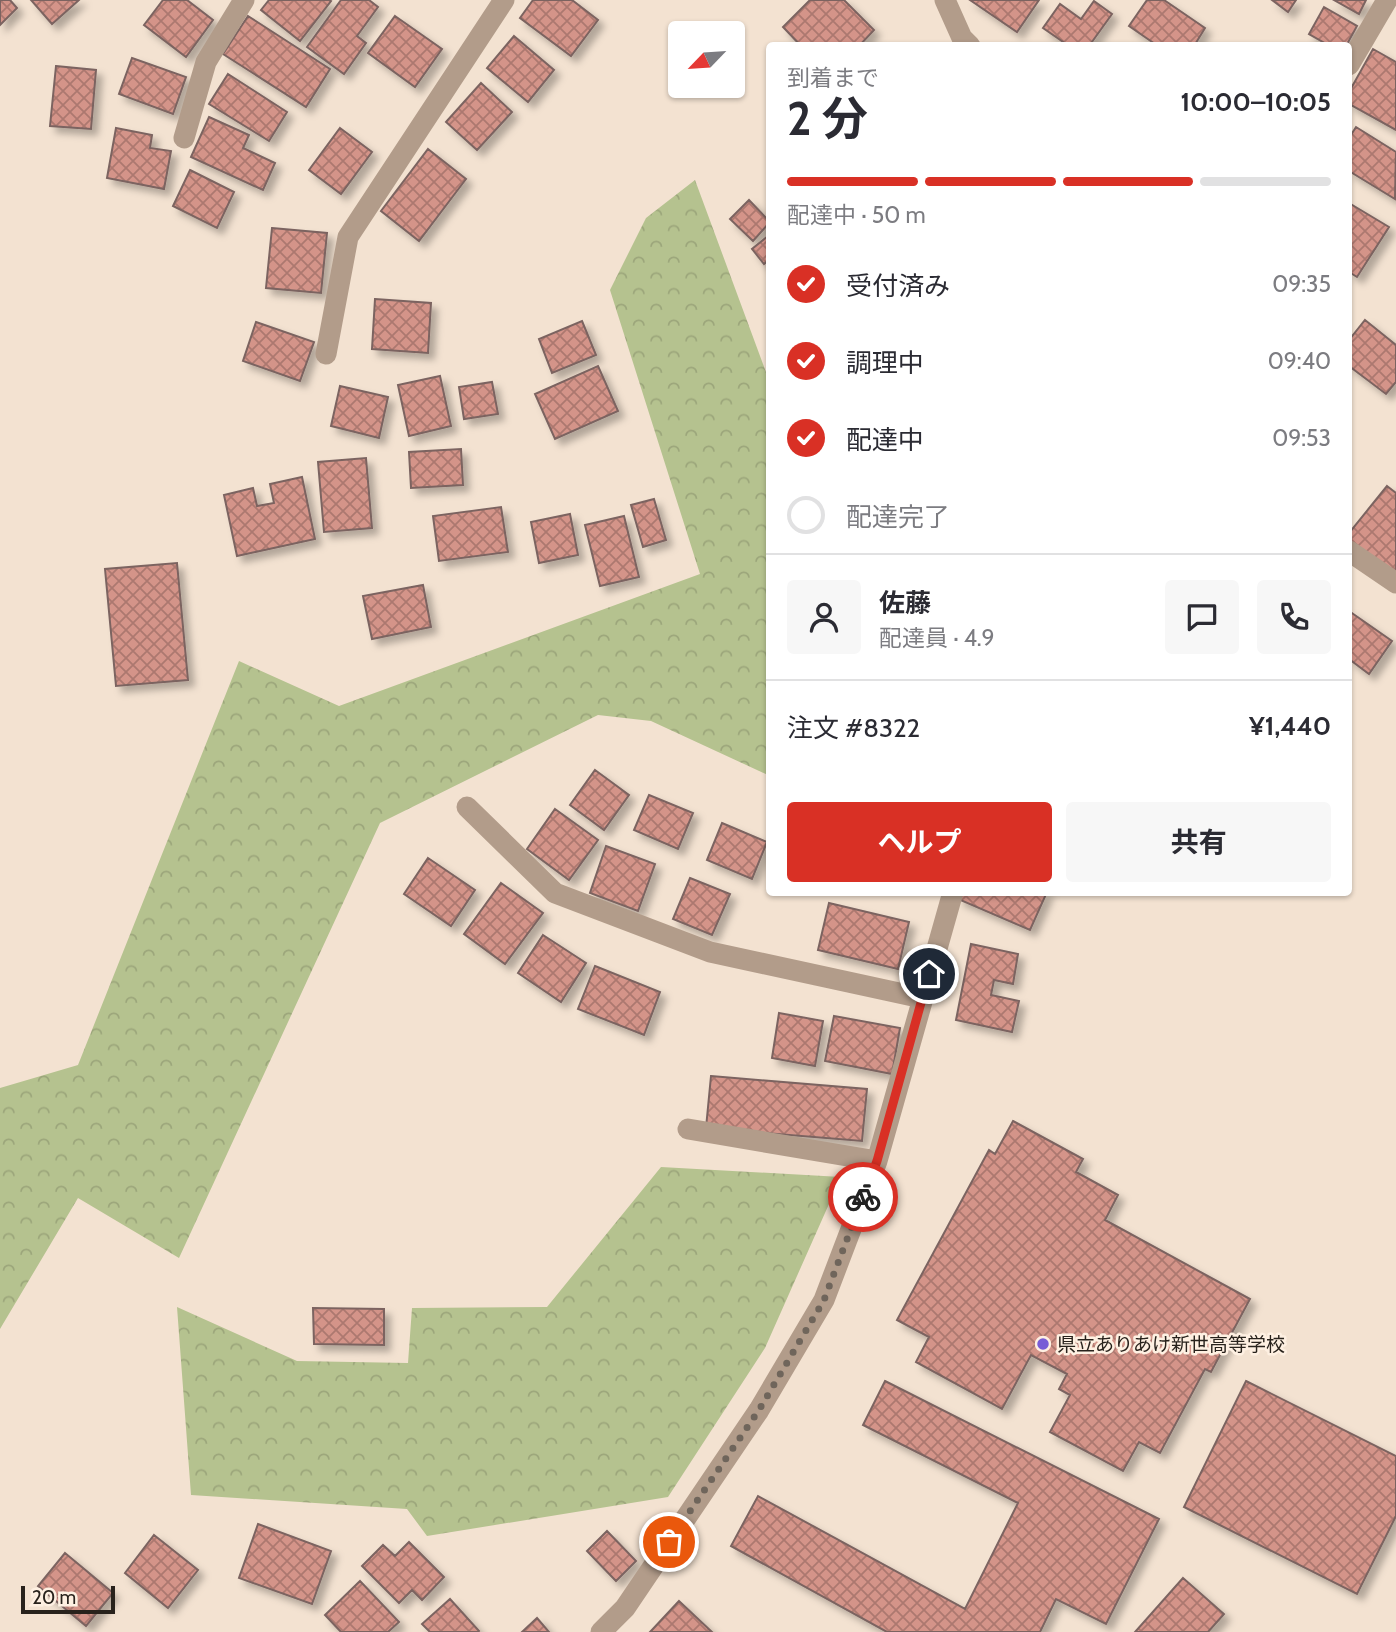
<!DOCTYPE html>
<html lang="ja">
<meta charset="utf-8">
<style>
:root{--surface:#fff;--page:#f7f7f7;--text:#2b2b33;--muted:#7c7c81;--line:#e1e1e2;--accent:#d93025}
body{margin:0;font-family:Cabin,"Noto Sans JP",sans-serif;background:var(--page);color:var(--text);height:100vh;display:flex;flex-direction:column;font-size:26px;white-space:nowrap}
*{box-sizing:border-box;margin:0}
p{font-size:23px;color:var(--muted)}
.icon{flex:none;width:38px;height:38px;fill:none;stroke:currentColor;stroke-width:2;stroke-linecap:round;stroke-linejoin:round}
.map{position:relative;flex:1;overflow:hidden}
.side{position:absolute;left:766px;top:42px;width:586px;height:854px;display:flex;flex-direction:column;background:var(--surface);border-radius:7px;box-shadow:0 2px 5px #0004}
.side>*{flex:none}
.needle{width:46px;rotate:245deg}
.fabs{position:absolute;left:668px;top:21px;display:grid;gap:14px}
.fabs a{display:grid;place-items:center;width:77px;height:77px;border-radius:7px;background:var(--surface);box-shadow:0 2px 5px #0004;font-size:35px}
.scale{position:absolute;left:21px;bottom:18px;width:94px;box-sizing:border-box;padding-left:7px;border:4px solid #28221c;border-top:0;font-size:19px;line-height:24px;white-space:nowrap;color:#28221c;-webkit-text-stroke:5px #fef0e2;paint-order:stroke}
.pin{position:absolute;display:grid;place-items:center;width:60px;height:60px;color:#fff;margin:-30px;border:4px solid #fff;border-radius:50%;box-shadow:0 2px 7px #0007}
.courier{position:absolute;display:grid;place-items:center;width:70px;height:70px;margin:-35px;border:5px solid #d93025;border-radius:50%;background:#fff;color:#222;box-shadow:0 2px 9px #0007}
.overview em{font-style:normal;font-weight:700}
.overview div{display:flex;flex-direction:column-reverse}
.overview{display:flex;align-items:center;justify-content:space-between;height:119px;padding:0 21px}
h1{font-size:46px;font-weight:700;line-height:52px}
.bar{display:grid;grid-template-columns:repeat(4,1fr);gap:10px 7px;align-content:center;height:84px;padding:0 21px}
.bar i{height:9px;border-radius:5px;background:var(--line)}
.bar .active{background:var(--accent)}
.bar p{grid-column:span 4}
.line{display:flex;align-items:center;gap:18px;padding:0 21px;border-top:2px solid var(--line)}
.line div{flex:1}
.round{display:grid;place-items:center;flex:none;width:74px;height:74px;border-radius:7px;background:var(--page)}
ol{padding:0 21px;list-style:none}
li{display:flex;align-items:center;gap:21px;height:77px}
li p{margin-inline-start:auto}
li .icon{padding:7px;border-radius:50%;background:var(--accent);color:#fff;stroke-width:4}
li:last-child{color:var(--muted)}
li i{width:38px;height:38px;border:4px solid var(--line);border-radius:50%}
.primary-button{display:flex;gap:14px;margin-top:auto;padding:14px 21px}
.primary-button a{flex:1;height:80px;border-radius:7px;background:var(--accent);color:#fff;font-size:28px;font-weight:700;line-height:80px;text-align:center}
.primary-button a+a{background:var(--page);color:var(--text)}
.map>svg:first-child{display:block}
.forest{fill:url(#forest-crowns)}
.building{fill:url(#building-cross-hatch);stroke:#7b6461;stroke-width:2;filter:url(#shadow)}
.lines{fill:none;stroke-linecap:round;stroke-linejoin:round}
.street{stroke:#b29c8a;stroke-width:21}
.done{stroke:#6f655b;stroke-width:7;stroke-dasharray:0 12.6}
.route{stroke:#d93025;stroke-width:9}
.poi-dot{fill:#775cd6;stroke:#fef0e2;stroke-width:2.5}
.labels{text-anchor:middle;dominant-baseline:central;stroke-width:5;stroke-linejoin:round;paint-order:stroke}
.poi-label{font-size:19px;fill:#28221c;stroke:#fef0e2;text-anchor:start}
</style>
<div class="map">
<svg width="1396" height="1632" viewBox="0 0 1396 1632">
<defs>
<pattern id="forest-crowns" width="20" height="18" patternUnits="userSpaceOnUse" patternTransform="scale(1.75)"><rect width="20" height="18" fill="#b5c28f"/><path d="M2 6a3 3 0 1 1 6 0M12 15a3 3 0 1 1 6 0" fill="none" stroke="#9ca67b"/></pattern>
<pattern id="building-cross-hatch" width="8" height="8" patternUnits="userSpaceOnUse" patternTransform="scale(1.75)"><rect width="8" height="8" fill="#d49489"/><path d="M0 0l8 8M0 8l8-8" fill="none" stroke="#ac786f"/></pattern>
<filter id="shadow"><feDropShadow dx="6" dy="6" stdDeviation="3.5" flood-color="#0004"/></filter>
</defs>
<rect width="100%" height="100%" fill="#f3e2d1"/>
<path class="forest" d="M695 180 770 383V776L651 721 598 715 380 823 179 1258 78 1198 0 1329V1088L78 1065 239 661 339 706 700 574 610 290 646 218Z
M661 1167 841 1177 765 1348 668 1497 427 1536 407 1509 191 1495 177 1307 297 1361 408 1363 412 1308 547 1307Z"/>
<path class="building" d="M0 0H10L17 8 0 25Z
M31 0H79L52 24Z
M163 0H187L213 20 186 57 144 25Z
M269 0H329L331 1 300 41 261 10Z
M341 0H369L378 7 357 36 366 43 344 74 307 47Z
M533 0H572L598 20 571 56 520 18Z
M810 0H844L874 30 859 46H801L783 27Z
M970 0H1039L1017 32Z
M1147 0H1164L1205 28 1194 46H1158L1129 26Z
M1272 0H1296L1288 12Z
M1334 0H1366L1359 14Z
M1094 1 1112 14 1089 46H1069L1043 28 1060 4 1081 19Z
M1324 7 1357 26 1346 46H1330L1309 34Z
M248 16 330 69 306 107 223 54Z
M395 16 442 49 415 87 368 53Z
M514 36 554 70 528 102 487 68Z
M1373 49 1396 62V130L1349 104V92Z
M132 58 186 77 173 114 119 94Z
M56 66 96 70 91 129 50 126Z
M228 74 287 112 269 141 209 104Z
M481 83 512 112 477 150 446 122Z
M209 117 249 135 243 148 275 163 263 190 191 157Z
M1356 127 1396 152 1395 199 1349 171V138Z
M116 128 152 135 150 148 171 151 164 189 107 178Z
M340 128 372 152 341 194 309 170Z
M428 149 466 179 419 241 381 211Z
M190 170 234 192 217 228 173 206Z
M749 200 770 222 753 241 730 219Z
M1349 203 1389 227 1357 277 1349 272Z
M272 228 327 233 321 293 266 288Z
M768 236 770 259 764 264 752 249Z
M375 299 431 303 428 353 372 349Z
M1365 320 1396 345V382L1386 394 1349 366V340Z
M582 321 596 355 552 373 539 339Z
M256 322 314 342 300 381 243 361Z
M598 366 618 411 555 439 535 394Z
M440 376 451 426 409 436 398 385Z
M492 382 498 414 464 419 459 387Z
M340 386 388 397 379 438 331 426Z
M461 449 463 485 411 488 409 452Z
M366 458 372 528 324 532 318 462Z
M302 477 315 539 237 556 224 495 253 488 257 506 274 503 270 484Z
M1387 486 1396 493V580L1349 542V533Z
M654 499 666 540 643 547 631 505Z
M501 507 508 552 439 561 433 516Z
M570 514 578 555 539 563 531 522Z
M624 516 639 577 600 586 585 525Z
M177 563 188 680 116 686 105 569Z
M423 585 431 627 372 639 363 596Z
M1349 611 1392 641 1369 674 1349 659Z
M595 770 629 795 604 830 570 805Z
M649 795 693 813 678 849 634 830Z
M555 809 598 840 569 880 527 849Z
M722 823 767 842 752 879 707 860Z
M606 846 655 864 638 911 590 893Z
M428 858 475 890 451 926 404 894Z
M690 878 730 894 712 935 673 919Z
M501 883 543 913 505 964 464 934Z
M960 892H1047L1030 930 958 899Z
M829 903 909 922 898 969 818 950Z
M543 935 586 963 561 1002 518 973Z
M971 944 1018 954 1013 984 994 980 991 995 1019 1001 1012 1032 956 1020Z
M595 966 660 992 644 1035 578 1009Z
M779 1013 823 1021 815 1066 772 1058Z
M834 1016 900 1028 892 1074 825 1061Z
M711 1076 867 1089 862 1141 706 1128Z
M1013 1121 1083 1159 1076 1172 1118 1195 1105 1220 1250 1299 1211 1372 1205 1369 1160 1453 1139 1442 1123 1471 1050 1432 1070 1395 1059 1389 1067 1374 1031 1355 1002 1409 916 1362 929 1337 897 1320 989 1150 995 1154Z
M313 1308 384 1309V1345L314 1344Z
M885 1381 1159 1519 1106 1624 1056 1599 1040 1632H887L731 1546 758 1496 965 1609 1018 1503 863 1425Z
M1246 1381 1396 1456V1516L1357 1594 1184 1507Z
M258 1524 331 1551 312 1604 239 1578Z
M607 1531 636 1561 616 1581 587 1551Z
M154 1535 198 1570 168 1608 125 1573Z
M409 1542 444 1577 422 1600 412 1590 399 1603 362 1566 383 1545 395 1556Z
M65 1553 113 1593 86 1626 38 1586Z
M1183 1578 1224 1614 1208 1632H1135Z
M360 1581 399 1622 388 1632H341L325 1615Z
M450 1599 479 1631 478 1632H430L422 1624Z
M679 1601 712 1632H650Z
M537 1618 549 1632H522Z"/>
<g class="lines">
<path class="street" d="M945 0 962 38 970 46
M1349 65 1387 0
M184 138 206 62 244 0
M326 354 348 237 504 0
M1349 551 1396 583
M467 807 555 893 710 952 922 998
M688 1129 877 1161
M601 1632 625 1608 759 1410 824 1300 877 1161 953 892"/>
</g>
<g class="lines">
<path class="done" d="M669 1542 759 1410 824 1300 863 1197"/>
<path class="route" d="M863 1197 877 1161 929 974"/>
</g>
<circle class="poi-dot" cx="1043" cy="1344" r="7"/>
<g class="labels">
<g class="poi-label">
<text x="1057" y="1344">県立ありあけ新世高等学校</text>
</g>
</g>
</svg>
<div class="fabs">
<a><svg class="needle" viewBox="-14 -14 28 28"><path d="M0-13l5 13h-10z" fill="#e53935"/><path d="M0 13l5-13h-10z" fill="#7c7c81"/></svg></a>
</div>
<div class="scale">20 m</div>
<div class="pin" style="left:669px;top:1542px;background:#ea580c"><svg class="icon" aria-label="bag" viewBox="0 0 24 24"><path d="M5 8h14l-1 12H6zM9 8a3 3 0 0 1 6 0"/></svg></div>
<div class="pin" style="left:929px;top:974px;background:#1f2937"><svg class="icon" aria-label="home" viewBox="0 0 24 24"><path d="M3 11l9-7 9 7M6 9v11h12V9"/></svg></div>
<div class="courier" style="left:863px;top:1197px"><svg class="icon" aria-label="bike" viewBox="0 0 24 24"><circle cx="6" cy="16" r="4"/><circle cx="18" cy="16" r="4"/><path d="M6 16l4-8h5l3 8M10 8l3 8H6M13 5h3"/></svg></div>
<section class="side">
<div class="overview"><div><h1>2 分</h1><p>到着まで</p></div><em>10:00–10:05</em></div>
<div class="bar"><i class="active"></i><i class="active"></i><i class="active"></i><i></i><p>配達中 · 50 m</p></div>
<ol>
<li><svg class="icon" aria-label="check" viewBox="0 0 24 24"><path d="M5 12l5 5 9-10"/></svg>受付済み<p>09:35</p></li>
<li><svg class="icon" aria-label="check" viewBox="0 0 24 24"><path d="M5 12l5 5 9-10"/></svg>調理中<p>09:40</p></li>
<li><svg class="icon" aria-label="check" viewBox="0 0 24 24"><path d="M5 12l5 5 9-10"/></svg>配達中<p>09:53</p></li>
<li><i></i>配達完了</li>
</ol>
<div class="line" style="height:126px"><a class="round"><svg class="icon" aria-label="person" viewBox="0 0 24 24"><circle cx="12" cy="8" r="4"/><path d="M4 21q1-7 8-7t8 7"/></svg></a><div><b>佐藤</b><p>配達員 · 4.9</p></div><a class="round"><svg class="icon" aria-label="chat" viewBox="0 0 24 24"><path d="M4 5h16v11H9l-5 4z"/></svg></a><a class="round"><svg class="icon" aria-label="phone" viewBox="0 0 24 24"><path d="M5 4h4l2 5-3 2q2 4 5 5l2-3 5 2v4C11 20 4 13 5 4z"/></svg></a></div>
<div class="line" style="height:91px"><div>注文 #8322</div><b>¥1,440</b></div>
<div class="primary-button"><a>ヘルプ</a><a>共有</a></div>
</section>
</div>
